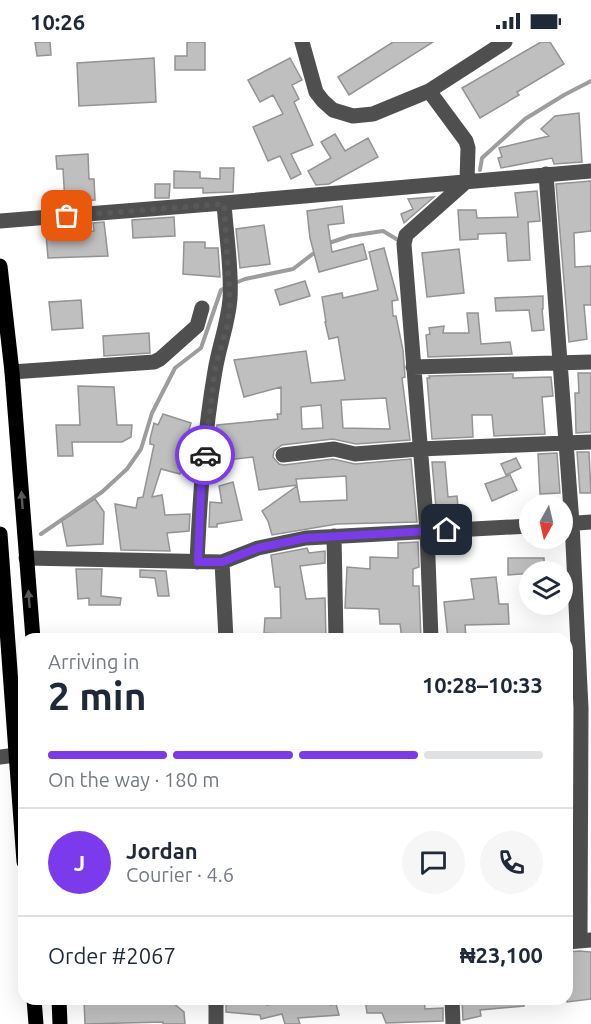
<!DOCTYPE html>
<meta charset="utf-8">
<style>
:root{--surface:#fff;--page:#f6f6f7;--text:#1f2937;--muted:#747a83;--line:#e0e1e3;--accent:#7c3aed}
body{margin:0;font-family:Ubuntu,sans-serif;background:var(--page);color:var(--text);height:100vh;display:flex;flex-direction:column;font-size:22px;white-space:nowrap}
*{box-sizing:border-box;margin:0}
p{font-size:20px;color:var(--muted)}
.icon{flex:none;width:33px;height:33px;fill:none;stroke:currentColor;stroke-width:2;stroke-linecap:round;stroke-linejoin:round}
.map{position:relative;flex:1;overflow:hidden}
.details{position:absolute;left:18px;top:591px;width:555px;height:372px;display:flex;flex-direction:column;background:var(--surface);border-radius:18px;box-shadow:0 6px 24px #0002}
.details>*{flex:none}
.needle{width:39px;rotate:188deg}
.tools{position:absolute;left:519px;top:453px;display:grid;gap:12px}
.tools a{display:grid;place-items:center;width:54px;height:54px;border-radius:50%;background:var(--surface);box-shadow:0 6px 24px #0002;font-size:30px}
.pin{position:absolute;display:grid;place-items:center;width:51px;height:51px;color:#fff;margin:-26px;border-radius:12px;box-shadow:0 3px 9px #0006}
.courier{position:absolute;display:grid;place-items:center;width:60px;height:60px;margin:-30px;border:4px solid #7c3aed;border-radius:50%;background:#fff;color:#222;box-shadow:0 2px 8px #0007}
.summary em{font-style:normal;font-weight:700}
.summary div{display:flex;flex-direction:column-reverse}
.summary{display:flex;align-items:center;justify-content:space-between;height:102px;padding:0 30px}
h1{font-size:39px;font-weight:700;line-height:45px}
.bar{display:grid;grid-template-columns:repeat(4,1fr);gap:9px 6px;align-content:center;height:72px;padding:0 30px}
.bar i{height:8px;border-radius:4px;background:var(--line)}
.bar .active{background:var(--accent)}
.bar p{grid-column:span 4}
.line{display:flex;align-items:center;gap:15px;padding:0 30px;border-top:2px solid var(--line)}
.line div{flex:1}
.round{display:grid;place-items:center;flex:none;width:63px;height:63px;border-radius:32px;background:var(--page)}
.status{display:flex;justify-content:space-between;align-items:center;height:42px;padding:0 30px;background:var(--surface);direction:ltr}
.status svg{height:16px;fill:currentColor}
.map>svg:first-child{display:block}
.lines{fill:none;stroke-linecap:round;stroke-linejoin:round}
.stream{stroke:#9d9d9d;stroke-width:4}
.building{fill:#bfbfbf;stroke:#939393;stroke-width:1.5;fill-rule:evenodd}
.minor{stroke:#4f4f4f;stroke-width:15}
.major{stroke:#000;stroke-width:15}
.oneway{fill:#595959}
.done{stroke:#595959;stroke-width:6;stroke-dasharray:0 10.8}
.route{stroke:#7c3aed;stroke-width:8}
</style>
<div class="status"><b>10:26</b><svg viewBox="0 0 49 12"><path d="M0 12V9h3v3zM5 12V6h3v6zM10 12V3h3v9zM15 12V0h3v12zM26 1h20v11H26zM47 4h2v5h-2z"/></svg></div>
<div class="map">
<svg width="591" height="982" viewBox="0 0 591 982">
<rect width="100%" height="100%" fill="#fff"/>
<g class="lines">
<path class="stream" d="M480 128 482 116 525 77 564 53 591 39
M326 202 350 194 383 189 398 198
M235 241 245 237 293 227 318 208
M41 492 102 450 127 427 141 407 152 371 175 326 201 306 221 248 225 246"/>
</g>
<path class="building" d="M35 0H50L51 13 37 14Z
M187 0H205V28H175V14H187Z
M393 0H433L349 53 338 35Z
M541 0H550L564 22 517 50 519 53 480 76 462 46Z
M154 16 156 60 79 64 77 21Z
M290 16 302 38 292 43 299 57 294 60 313 103 291 112 301 132 291 137 280 114 268 119 253 85 283 72 273 53 260 60 248 38Z
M579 71 582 120 554 122 552 116 501 126 498 116 502 115 499 106 549 94 541 87 555 74Z
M335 92 345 109 368 96 378 115 329 142 316 143 308 129 331 116 321 100Z
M88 112 89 137H94L95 158 65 160 63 127H57L56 114Z
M220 126H234L233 150 203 151V146H174V129L200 130V136L220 137Z
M591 139V189L574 191 575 225 591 224V263H584L587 297 569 300 556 142Z
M155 142H170L169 156H155Z
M537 149 540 179 528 180 530 218 508 219 506 191 478 192V197L460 198 458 168H476L477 176 518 175 515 151Z
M434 155 404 181 401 172 413 167 408 157Z
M342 164 344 181 328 183 332 210 363 202 367 217 319 230 310 196 307 169Z
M174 175 175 194 133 196 132 178Z
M104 180 108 214 48 216 46 192 94 189 93 181Z
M264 183 270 222 240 226 236 187Z
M184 200H205V206H218L220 235 183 232Z
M384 206 398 258 392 259 393 274H396L403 308 405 335 402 336 410 398 356 402 333 397 282 403 274 409 273 415 279 422 284 423 333 417 355 422 411 417 417 480 337 482 272 493 268 479 262 469 297 444 300 460 347 458 346 434 296 437 297 443 259 448 253 415 226 418 219 408 216 394 217 383 278 377 277 372H281V345L244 355 234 318 306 309 311 341 345 338 338 295 329 297 325 280H326L322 255 342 251 343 256 378 248 369 210ZM386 356 390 387 343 386 341 358ZM321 363 323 386 302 387 301 365Z
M459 207 464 251 427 255 422 211Z
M305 239 310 254 280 263 275 248Z
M543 254V267H542L544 288 532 289 529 268 496 269 495 256Z
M81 258 83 286 52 288 49 260Z
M467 271H478L481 302 510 300 512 312 428 315 426 293 430 292 429 286 444 284 443 291H469Z
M149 291 150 311 104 314 103 294Z
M578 331H591V390L576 391 575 351H579Z
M513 332V336L551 335 553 354 542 355 545 392 494 394 492 373H472L473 395 432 397 427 336H430L429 334Z
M78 344 114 345 117 383H132L131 395 122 400H72L73 414H58L56 383H80Z
M163 372 191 381 187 394 196 397 193 423 183 420 180 432 161 427 152 455 162 453 165 473 190 472 189 489 167 491 170 509 121 508 115 462 136 466 138 456 143 455 154 403 150 402V397L154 381 158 383Z
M577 410H589L591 451H580Z
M557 411 560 451 540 452 538 412Z
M516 416 521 426 506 433 501 422Z
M432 420H445L448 455 457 454 459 476 437 477Z
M510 433 517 448 492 459 485 442Z
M233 440 242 478 217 482V485H209L210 460 222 461 219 444Z
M95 457 104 470 103 502 67 504 62 479Z
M418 500 419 525 413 527V544H419L421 597H402L400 582H380L379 567 345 566 347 525 370 527V515L398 516V501Z
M307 506 309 511 325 509V521L300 524 306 557 325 556 326 597H313V595L293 596V593L264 591 265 576H281L280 545H275L271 513Z
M508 516H544V530L508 533Z
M76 527H102L101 554 121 556 120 563H89V556L78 557Z
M140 528 166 529 169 554H158L155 536 140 535Z
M496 535 499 562H508L509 582 465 583 466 597H448L444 560 474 557 471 537Z
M579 909 591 910V957L567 960V910Z
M168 957 184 970 185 982H163V980L85 982 84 958Z
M226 957H269L267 963 296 957H330L331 963 336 962 339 973 298 976 300 982H285L282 972 261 977 260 973 226 970Z
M365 957H424L425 967 443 966V979L386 981 382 971H367Z
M462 957H523L524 964 480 968 481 974 463 978Z"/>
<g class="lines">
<path class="minor" d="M302 0 316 50 323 59 333 68 353 74 373 72 429 49 505 0
M429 49 466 99 468 106 467 139 406 193 404 202 427 489 431 597
M546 132 572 481 581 666 580 899
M0 179 224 161 591 129
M413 325 591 320
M12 330 154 320 160 317 197 284 202 266
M283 413 334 407 355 412 419 407 591 400
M564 482 591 480
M334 494 336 597
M26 516 222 520 258 506 306 496 530 484
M197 520C200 456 204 392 215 329 219 304 228 282 230 257 232 226 226 193 224 161
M222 520 226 597
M0 715 24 712
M567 900 591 898
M452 957 453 982
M216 982V957"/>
<path class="major" d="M0 224 12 330 33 597
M0 492 24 820
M34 957 36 982
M59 957 60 982"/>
</g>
<defs><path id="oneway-solid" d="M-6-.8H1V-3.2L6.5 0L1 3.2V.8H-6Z" transform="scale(1.5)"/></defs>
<g class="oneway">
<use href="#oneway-solid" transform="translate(22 458) rotate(-94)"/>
<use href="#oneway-solid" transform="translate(29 557) rotate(-95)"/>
</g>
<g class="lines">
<path class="done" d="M67 174 224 162 230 261 228 281 215 327 205 413"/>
<path class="route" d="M205 413 201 446 198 520H222L258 506 306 496 447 488"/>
</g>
</svg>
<div class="tools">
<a><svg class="needle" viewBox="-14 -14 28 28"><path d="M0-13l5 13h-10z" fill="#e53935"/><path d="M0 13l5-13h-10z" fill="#747a83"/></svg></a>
<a><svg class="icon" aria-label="layers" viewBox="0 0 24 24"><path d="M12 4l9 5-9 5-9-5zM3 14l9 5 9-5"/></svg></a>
</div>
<div class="pin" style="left:67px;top:174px;background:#ea580c"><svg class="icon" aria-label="bag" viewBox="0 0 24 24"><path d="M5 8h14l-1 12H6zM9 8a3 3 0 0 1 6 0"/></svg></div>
<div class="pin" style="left:447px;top:488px;background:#1f2937"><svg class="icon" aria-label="home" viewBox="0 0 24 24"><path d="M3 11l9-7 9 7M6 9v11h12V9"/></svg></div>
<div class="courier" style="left:205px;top:413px"><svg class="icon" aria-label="car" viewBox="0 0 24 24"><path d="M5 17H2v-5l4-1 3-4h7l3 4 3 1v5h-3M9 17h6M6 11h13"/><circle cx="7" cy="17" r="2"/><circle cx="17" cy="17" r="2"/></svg></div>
<section class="details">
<div class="summary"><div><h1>2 min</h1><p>Arriving in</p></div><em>10:28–10:33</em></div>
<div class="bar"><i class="active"></i><i class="active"></i><i class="active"></i><i></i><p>On the way · 180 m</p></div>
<div class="line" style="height:108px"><b class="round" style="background:var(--accent);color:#fff">J</b><div><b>Jordan</b><p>Courier · 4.6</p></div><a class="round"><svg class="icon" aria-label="chat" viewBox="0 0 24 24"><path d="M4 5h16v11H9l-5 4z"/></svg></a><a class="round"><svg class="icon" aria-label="phone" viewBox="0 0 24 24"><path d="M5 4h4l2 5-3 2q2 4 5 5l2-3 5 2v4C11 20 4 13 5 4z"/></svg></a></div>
<div class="line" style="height:78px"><div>Order #2067</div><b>₦23,100</b></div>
</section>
</div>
